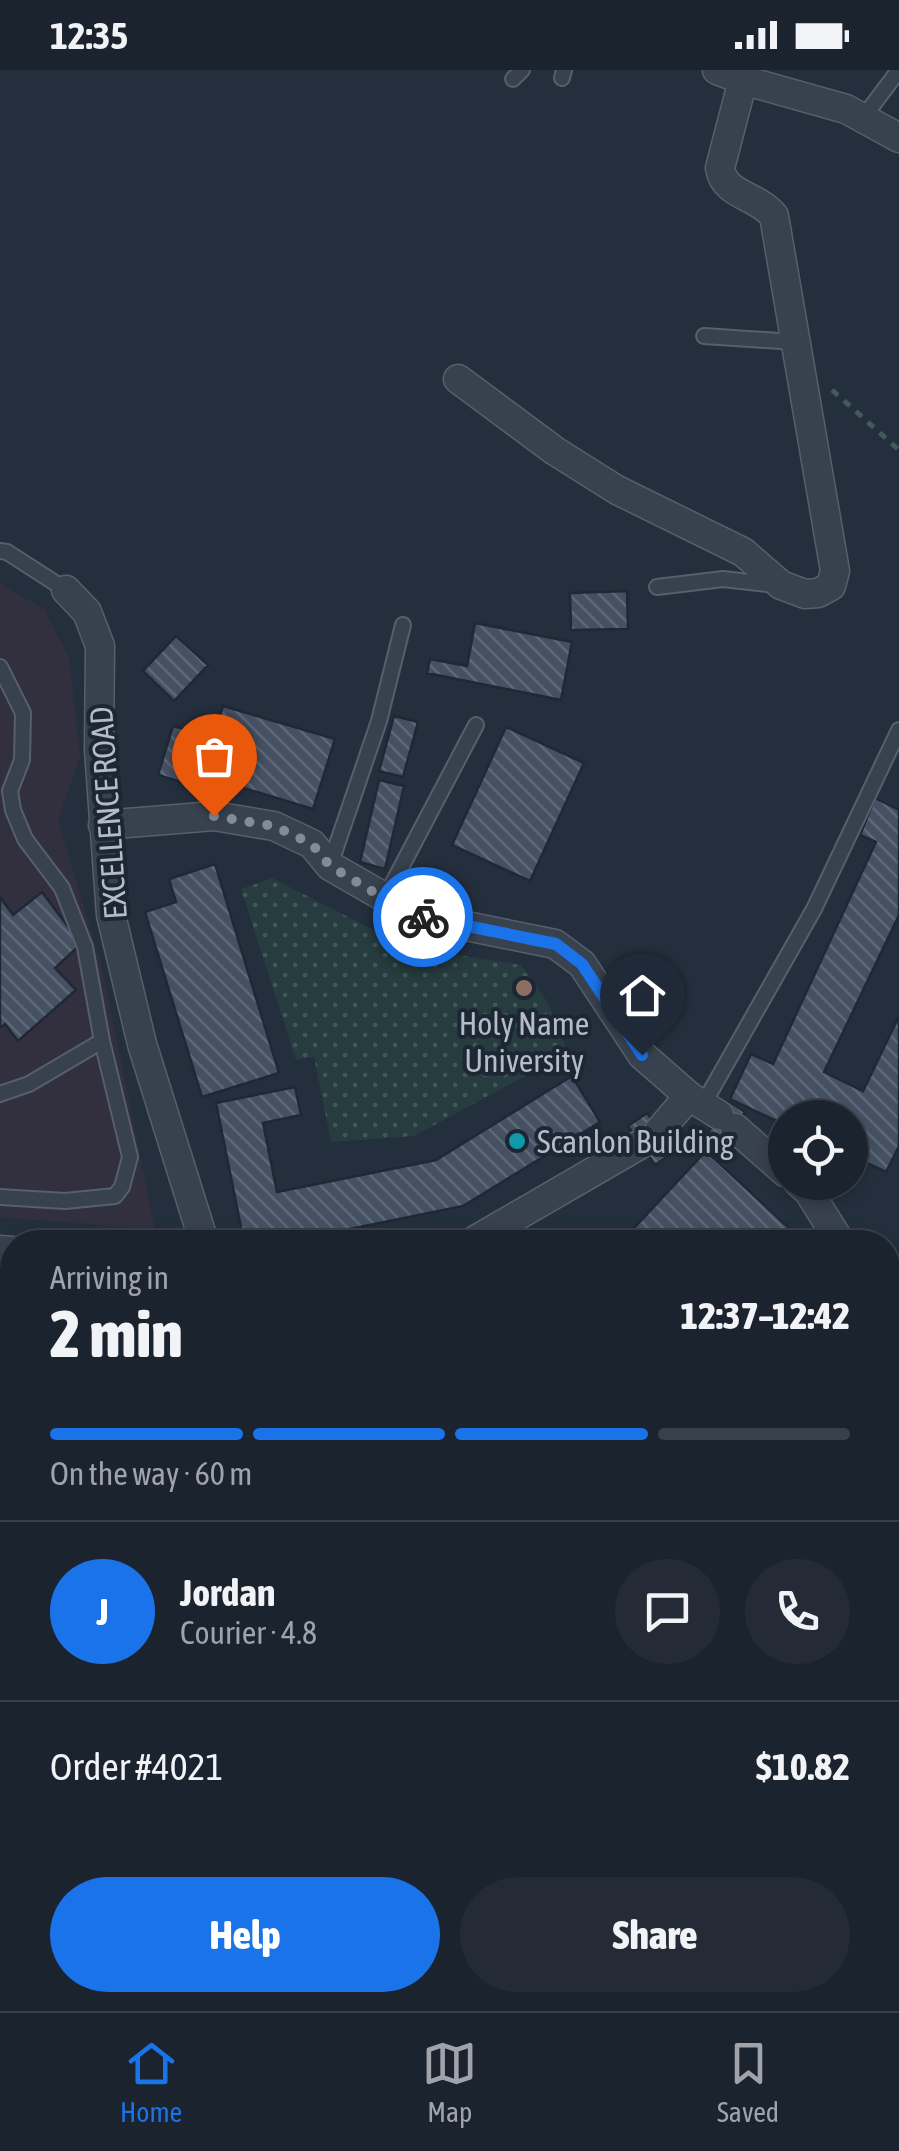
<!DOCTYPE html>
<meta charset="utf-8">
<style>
:root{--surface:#1b232e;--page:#242b36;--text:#f1f3f6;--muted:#a0a4aa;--line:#39404a;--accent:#1a73e8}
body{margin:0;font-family:"Asap Condensed",sans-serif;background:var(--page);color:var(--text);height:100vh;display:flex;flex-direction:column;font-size:38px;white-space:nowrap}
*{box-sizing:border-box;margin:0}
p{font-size:32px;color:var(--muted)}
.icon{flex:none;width:55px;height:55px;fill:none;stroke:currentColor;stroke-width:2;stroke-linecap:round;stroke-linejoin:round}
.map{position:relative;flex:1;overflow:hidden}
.sheet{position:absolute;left:0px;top:1160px;width:900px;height:782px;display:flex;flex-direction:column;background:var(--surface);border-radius:40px 40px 0 0;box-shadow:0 5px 15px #0003,0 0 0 2px var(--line)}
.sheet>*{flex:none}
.fabs{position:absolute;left:768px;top:1030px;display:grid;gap:20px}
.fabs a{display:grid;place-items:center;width:100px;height:100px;border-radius:50%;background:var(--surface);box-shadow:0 5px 15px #0003,0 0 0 2px var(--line);font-size:50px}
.pin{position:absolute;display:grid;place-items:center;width:85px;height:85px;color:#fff;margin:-102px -42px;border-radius:50% 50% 50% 0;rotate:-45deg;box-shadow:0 0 10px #0007}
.pin .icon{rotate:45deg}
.courier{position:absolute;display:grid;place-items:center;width:100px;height:100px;margin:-50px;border:8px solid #1a73e8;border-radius:50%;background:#fff;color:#222;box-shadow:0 2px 12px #0007}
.summary em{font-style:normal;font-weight:800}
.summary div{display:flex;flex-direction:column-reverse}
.summary{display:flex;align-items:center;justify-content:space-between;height:170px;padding:0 50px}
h1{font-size:65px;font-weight:800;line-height:75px}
.bar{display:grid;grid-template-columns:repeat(4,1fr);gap:15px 10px;align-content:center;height:120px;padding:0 50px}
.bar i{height:12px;border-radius:8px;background:var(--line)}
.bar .active{background:var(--accent)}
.bar p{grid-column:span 4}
.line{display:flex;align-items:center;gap:25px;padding:0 50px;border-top:2px solid var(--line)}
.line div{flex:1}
.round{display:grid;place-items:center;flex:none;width:105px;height:105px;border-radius:52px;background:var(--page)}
.action{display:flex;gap:20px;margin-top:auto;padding:20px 50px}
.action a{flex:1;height:115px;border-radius:60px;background:var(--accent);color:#fff;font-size:40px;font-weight:800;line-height:115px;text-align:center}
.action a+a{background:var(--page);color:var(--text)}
.status{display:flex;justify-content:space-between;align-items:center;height:70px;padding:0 50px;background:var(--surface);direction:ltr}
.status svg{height:28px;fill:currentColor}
.dock{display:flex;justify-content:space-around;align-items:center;height:140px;border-top:2px solid var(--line);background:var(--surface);font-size:28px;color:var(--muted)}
.dock a{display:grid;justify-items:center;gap:5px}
.dock .active{color:var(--accent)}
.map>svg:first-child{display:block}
.medical{fill:#32303f}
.forest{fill:url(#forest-firs)}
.park{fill:url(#park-dots)}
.water{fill:url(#water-rules)}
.building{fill:url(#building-back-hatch);stroke:#1f2835;stroke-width:2.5}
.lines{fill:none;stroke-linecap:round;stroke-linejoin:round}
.service-casing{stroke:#565f6c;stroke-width:18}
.minor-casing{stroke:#565f6c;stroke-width:31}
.path{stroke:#44595c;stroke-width:5;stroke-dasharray:8 8;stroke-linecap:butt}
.service{stroke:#38414e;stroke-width:14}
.minor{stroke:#38414e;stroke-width:28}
.done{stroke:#828b98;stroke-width:10;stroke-dasharray:0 18}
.route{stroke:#1a73e8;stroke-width:12}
.education-dot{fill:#8d6e63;stroke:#1d2633;stroke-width:4}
.culture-dot{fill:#0f9aa8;stroke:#1d2633;stroke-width:4}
.labels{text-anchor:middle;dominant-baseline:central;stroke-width:8;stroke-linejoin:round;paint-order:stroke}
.street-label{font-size:32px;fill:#b4bcc9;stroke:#1d2633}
.poi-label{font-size:32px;fill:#b4bcc9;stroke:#1d2633}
</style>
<div class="status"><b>12:35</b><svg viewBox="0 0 49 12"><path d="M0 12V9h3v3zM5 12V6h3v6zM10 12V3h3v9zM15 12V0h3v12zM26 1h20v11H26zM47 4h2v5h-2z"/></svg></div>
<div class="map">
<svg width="899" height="1941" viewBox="0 0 899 1941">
<defs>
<pattern id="forest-firs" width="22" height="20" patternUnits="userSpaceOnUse" patternTransform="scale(2.5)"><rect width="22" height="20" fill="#263c3f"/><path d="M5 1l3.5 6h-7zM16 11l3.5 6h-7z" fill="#435659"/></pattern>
<pattern id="park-dots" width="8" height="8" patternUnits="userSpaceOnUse" patternTransform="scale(2.5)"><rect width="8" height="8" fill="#263c3f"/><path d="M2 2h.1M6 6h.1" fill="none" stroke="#435659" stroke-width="1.8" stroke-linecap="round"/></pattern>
<pattern id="water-rules" width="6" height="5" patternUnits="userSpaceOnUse" patternTransform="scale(2.5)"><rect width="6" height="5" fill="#394c67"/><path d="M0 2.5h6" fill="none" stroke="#53647b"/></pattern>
<pattern id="building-back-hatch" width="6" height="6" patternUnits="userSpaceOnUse" patternTransform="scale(2.5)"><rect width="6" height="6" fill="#455162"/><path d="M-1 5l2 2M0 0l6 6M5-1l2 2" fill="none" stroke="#5d6877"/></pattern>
</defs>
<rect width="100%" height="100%" fill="#242f3e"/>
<path class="medical" d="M0 514 44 539 69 588 80 686 58 750 102 897 155 1160 0 1147Z"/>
<path class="forest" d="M0 1215 12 1216V1499L0 1502Z
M15 1930H609L615 1938 612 1941H8Z"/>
<path class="park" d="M272 808 407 877 521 895 548 933 568 983 414 1066 331 1072 314 987 296 990 241 819Z"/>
<path class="water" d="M8 1266 12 1269V1446L0 1451V1267Z"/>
<path class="building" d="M627 521 628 559 571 560 570 523Z
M475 553 572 572 561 630 427 603 430 589 467 596Z
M176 566 208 595 174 631 143 601Z
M223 636 335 669 313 739 204 706 201 718 158 705 173 656 213 668Z
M394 646 418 652 403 707 379 701Z
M506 657 584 693 530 811 452 775Z
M379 710 404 716 385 799 360 792Z
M875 728 899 740V845L824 1002 863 1021 899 946V1076L886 1102 850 1085V1048H785V1055L730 1029 751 984 773 994 876 772 860 765Z
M215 794 279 1003 202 1027 145 842 176 832 169 809Z
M42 822 81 874 55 898 76 920 18 971 5 954 0 958V827L13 845Z
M572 1006 600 1052 463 1136 286 1172H244L216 1033 295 1017 301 1045 263 1053 277 1122 436 1090Z
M728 1031 745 1042 718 1083 702 1072Z
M647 1043 674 1082 655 1095 628 1056Z
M706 1081 804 1172H621Z
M888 1321 899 1332V1389L888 1401Z
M899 1439V1469L888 1459V1451Z
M888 1475 899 1486V1635L888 1648V1564L891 1560 888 1556Z
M227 1930H299L316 1941H220Z
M655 1930H787L796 1941H664Z"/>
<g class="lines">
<defs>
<path id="service" d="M562 8 564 0
M513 9 522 0
M863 48 899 0
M704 266 796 272
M0 481 7 482 66 520
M657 517 723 509 775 515
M0 597 23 643 22 690 10 721 13 740 25 769 62 818 85 877 102 971 130 1087 122 1117 115 1126 65 1131 0 1127
M330 795 379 651 403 555
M385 828 476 655
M0 1024 29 1014 102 971
M704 1033 814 839 899 660
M888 1896 899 1923
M821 1930 825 1941"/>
<path id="minor" d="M743 10 846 39 899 68
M458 309 555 381 617 420 743 482 781 515 805 524 818 523 831 516 835 501 774 146C758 125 724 126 720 98L743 10 717 0
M66 520 87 542 100 576 99 680 111 845 142 974 204 1172
M103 755 214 746 274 756 312 774 330 796 417 846 555 874 582 894 642 985 689 1026 719 1045
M735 1058 785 1102
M659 1061 689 1026
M798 1112 809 1122 840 1172
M472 1172 641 1074
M0 1180 12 1181
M888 1249 899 1267
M888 1742 899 1730"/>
</defs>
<use href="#service" class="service-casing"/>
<use href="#minor" class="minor-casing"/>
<path class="path" d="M832 320 899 380"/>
<use href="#service" class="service"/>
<use href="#minor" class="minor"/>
</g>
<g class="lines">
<path class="done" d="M214 746 274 756 312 774 330 796 385 829 423 847"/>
<path class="route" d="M423 847 556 874 582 894 642 985"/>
</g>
<circle class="education-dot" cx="524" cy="918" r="10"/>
<circle class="culture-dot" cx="517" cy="1071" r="10"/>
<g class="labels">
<g class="street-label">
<text transform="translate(108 743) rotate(-94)">EXCELLENCE ROAD</text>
</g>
<g class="poi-label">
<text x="524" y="953">Holy Name<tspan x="524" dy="37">University</tspan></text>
<text x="537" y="1071" text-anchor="start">Scanlon Building</text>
</g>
</g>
</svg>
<div class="fabs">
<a><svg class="icon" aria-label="locate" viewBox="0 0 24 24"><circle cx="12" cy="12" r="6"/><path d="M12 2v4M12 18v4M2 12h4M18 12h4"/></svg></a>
</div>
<div class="pin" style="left:214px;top:746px;background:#ea580c"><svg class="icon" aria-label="bag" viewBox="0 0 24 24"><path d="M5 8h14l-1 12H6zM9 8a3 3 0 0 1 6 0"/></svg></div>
<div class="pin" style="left:642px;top:985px;background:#1f2937"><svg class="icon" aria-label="home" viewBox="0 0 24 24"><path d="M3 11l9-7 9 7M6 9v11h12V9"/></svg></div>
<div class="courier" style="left:423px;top:847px"><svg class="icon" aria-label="bike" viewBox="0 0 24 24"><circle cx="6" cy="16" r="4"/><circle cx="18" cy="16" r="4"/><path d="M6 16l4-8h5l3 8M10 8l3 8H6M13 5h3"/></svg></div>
<section class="sheet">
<div class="summary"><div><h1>2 min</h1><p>Arriving in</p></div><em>12:37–12:42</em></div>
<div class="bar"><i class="active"></i><i class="active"></i><i class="active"></i><i></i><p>On the way · 60 m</p></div>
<div class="line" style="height:180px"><b class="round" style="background:var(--accent);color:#fff">J</b><div><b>Jordan</b><p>Courier · 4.8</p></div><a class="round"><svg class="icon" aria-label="chat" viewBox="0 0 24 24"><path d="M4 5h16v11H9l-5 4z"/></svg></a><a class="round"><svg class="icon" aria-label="phone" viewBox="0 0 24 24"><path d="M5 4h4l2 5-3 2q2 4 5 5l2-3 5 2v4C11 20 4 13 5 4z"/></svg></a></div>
<div class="line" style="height:130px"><div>Order #4021</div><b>$10.82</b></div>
<div class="action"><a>Help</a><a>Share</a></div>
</section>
</div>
<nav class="dock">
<a class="active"><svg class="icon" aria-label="home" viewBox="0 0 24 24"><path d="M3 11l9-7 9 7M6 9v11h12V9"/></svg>Home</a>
<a><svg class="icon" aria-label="map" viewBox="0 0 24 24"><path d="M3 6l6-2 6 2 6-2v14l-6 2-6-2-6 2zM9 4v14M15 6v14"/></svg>Map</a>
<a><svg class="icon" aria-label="saved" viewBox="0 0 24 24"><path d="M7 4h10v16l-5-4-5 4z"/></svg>Saved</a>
</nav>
